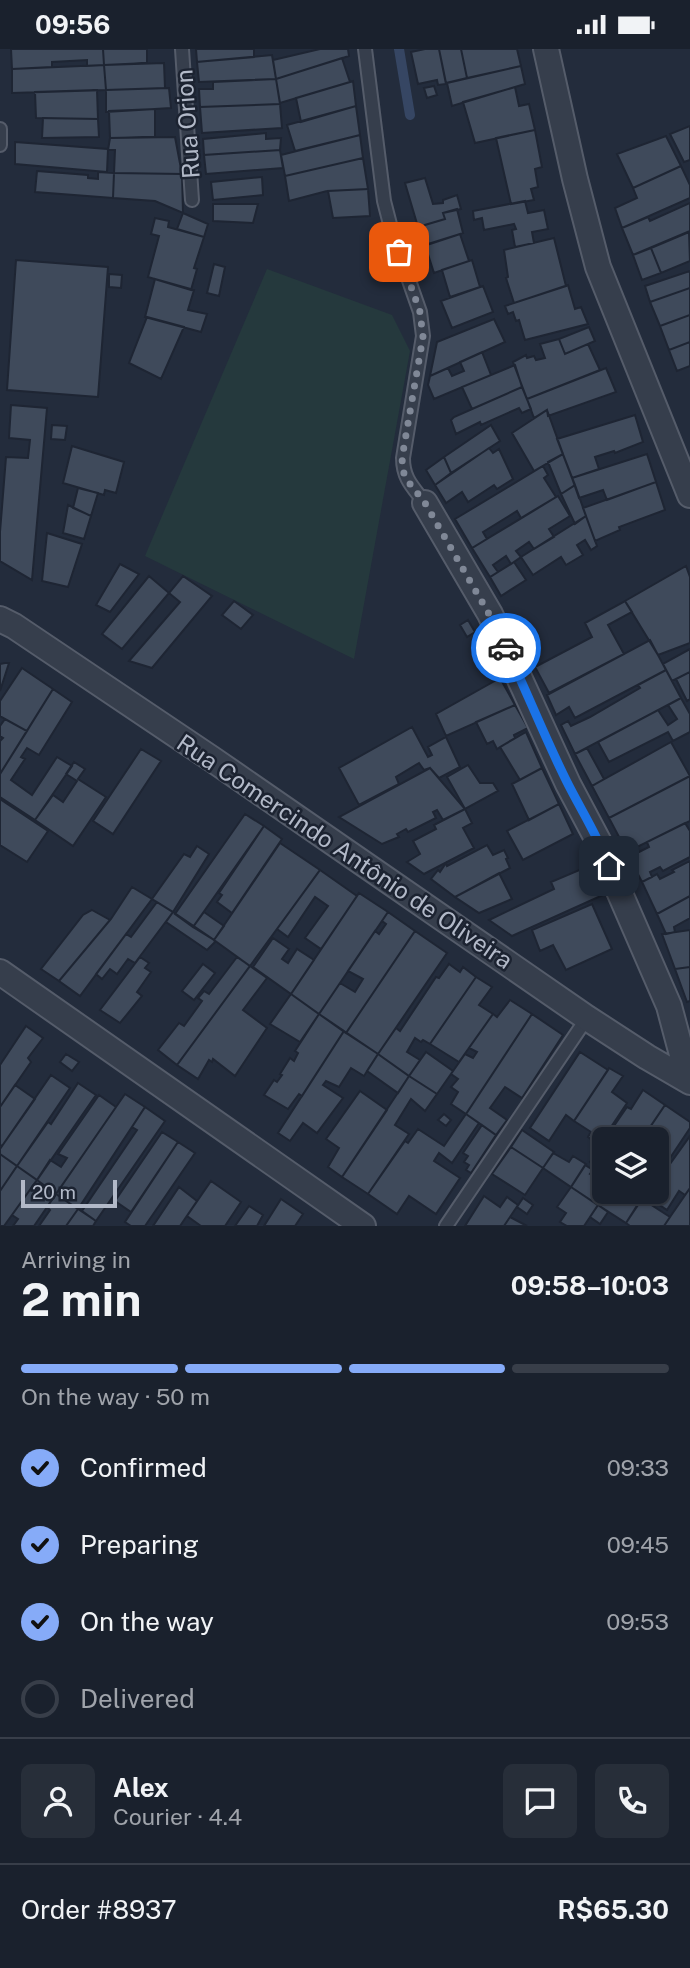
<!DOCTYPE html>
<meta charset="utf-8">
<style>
:root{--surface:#1a212d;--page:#272e39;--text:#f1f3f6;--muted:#9fa3aa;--line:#383e49;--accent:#86abf8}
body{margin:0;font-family:"Public Sans",sans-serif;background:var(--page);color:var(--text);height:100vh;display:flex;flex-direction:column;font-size:26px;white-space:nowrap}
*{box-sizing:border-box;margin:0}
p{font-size:23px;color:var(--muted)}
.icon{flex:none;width:38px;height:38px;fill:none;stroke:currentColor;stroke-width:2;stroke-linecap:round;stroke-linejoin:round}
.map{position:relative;height:1177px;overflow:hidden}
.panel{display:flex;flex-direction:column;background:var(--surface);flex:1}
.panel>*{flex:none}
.fabs{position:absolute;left:592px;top:1078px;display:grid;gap:14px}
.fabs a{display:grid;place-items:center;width:77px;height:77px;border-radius:10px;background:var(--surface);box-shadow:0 2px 5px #0004,0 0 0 2px var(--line);font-size:35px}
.scale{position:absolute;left:21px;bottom:18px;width:96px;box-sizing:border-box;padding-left:7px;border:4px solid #b2b9c8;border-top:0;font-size:19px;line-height:24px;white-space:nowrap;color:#b2b9c8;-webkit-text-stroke:5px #1c2331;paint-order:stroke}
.pin{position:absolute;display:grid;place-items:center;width:60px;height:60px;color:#fff;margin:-30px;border-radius:14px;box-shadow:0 4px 10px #0006}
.courier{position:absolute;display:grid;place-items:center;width:70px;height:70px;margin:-35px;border:5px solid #1a73e8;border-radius:50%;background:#fff;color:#222;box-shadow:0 2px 9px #0007}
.summary em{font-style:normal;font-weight:700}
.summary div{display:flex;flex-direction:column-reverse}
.summary{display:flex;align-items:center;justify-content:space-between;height:119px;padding:0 21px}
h1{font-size:46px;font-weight:700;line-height:52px}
.bar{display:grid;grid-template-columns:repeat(4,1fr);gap:10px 7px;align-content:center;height:84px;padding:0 21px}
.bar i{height:9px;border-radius:5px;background:var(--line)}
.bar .selected{background:var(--accent)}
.bar p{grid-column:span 4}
.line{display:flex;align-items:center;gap:18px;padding:0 21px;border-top:2px solid var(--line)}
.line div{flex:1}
.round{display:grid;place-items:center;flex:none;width:74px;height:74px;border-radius:10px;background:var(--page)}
ol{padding:0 21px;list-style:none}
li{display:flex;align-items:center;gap:21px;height:77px}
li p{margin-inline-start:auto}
li .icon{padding:7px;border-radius:50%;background:var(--accent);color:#111;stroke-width:4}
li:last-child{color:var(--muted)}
li i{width:38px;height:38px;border:4px solid var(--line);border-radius:50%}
.status{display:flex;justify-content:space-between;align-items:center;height:49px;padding:0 35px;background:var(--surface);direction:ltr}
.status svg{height:19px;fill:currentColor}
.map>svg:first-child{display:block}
.green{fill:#25393d}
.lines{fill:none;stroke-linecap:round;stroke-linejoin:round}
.stream{stroke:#364663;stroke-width:10}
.building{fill:#3f4a5b;stroke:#1e2533;stroke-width:2}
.service-casing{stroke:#555c6a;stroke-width:16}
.minor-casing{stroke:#555c6a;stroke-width:28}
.service{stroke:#363e4c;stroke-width:12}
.minor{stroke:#363e4c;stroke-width:24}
.done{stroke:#808897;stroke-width:7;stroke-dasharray:0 12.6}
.route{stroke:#1a73e8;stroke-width:9}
.labels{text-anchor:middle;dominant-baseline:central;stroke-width:5;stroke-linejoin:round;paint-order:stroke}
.street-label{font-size:24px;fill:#b2b9c8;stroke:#1c2331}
</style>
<div class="status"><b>09:56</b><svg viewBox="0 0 49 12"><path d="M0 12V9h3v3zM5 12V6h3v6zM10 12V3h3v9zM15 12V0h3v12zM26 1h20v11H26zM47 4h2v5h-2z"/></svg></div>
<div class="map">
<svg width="690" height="1177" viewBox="0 0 690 1177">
<rect width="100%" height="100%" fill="#232c3c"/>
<path class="green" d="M267 220 392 266 410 302 354 610 145 507Z"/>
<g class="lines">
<path class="stream" d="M399 0 410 66"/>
</g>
<path class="building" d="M11 0H103L104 16 87 17V11L52 13V18L12 20Z
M103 0H147V14L104 16Z
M196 0H254V8L197 13Z
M320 0H348L349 7 276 30 273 11Z
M425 0H439L446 35 438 36 437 31 418 35 411 3Z
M439 0H461L467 29 446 34Z
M461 0H517L521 17 467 29Z
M272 6 276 30 199 33 197 13Z
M342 9 350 33 280 54 276 30Z
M164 14 165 39 106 41 104 16Z
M104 16 106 41 12 44V20Z
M521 17 525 35 452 57 447 34Z
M276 30 280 55 200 58 199 40H213V33Z
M353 32 356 57 301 73 296 49Z
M434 37 437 46 427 49 424 39Z
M515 38 519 57 529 55 535 81 475 94 463 53Z
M169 39 171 59 106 63V41Z
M97 41 98 70 36 69 35 43Z
M280 55 282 79 202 84 200 58Z
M356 57 360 86 295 102 287 76Z
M155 60V88L110 89 109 62Z
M43 69 98 70 99 88 42 89Z
M690 77V111L684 113 670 85Z
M535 81 542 118 535 120 538 138 531 140 534 151 511 155 496 89Z
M266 84V90L281 89 280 101 204 106 203 90Z
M360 86 363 109 285 127 281 106Z
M666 87 681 117 633 139 617 105Z
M175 88 182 125 114 124 115 101H108L110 89Z
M15 93 108 100 107 123 15 115Z
M280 101 283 119 206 125 204 106Z
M363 109 368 140 327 142 289 152 285 127Z
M681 117 690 136V149L622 179 615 159 637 149 633 139Z
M37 122 88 126V129L98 130V123L114 124 113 149 35 143Z
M114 124 182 125 183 164 155 152 113 149Z
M262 128 263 146 213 151 211 133Z
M425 129 433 155 443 154V151L457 146 461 160 443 164 445 170 418 178 405 134Z
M368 140 370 167 333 169 328 142Z
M525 152 528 164 544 161 548 180 532 183 534 194 515 198 512 181 516 180 514 175 484 181 482 169 474 171 473 162Z
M690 154V182L633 206 622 179 648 168 650 172Z
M213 155H258L253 174 213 172Z
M457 160 463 184 412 201 408 181 445 170 443 164Z
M183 164 208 175 204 188 177 180Z
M155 169 169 172 168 178 204 188 194 219 197 220 191 241 148 228 159 187 151 185Z
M689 183 690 212 661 224 651 199Z
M460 185 469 212 434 224 425 196Z
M554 189 566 237 514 254 506 229 508 228 504 201Z
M651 199 661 224 642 231 633 206Z
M16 211 108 218 98 348 7 341Z
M472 211 480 238 450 248 442 221Z
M214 215 225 218 219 247 207 244Z
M690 222V239L650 253 645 237Z
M109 225 122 226 121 239 109 238Z
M155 230 194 241 188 261 207 265 201 283 145 268Z
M568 236 575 260 581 258 588 275 525 291 519 271 516 272 513 263 508 265 505 257Z
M483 237 493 263 452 279 441 252Z
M690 239V266L660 277 650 253Z
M690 266V293L669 301 660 277Z
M147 268 184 278 161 330 129 314Z
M494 270 505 293 430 327 437 293Z
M589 278 595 292 565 305 559 290Z
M559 290 565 305 588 295 600 321 527 350 513 313 526 306 527 309 534 307 536 311 545 309 540 295Z
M690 293V317L677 322 669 301Z
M482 303 491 326 434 350 428 336 430 327 448 319 452 327 464 322 460 313Z
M515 316 522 338 472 360 462 338Z
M606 319 616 343 548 367 547 361 534 369 527 350Z
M522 338 531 360 522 364 519 359 481 376 480 373 456 385 451 371 454 368Z
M11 356 47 359 32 531 0 512V483L6 408 28 409 30 391 9 389Z
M547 361 563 405 534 422 512 384Z
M635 366 643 393 615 404 614 402 595 408 599 420 572 429 557 390Z
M52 376 67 377 65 391 51 390Z
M491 376 500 392 451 424 444 408Z
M72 397 124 413 116 444 105 441 104 446 63 434Z
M489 399 493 404 499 400 513 430 497 440 494 436 468 453 462 443 446 454 435 436Z
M563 405 575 436 561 445 548 413Z
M647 405 656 433 607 451 603 441 579 449 572 429Z
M444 408 451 424 435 436 426 421Z
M543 417 548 426 544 429 556 448 521 469 517 462 483 483 487 490 472 499 455 470Z
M656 433 665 461 619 478 620 481 595 492 583 459Z
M575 436 586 467 575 475 561 445Z
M78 439 98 444 91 467 73 459Z
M558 447 570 467 549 480 554 488 534 500 529 493 516 502 521 508 511 515 506 507 493 516 498 523 490 528 472 499Z
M68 456 91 467 84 490 63 484Z
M586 467 597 497 591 501 585 491 577 496 583 506 566 516 561 508 533 526 521 508Z
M47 484 82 495 68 538 42 532Z
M514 513 526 531 501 547 490 528Z
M120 515 139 525 110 563 96 556Z
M686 517 690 528V594L658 606 625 552Z
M149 527 169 544 122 600 102 585Z
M183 527 212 547 152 619 129 612 180 553 169 544Z
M234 552 253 566 241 580 222 566Z
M625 552 632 563 608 576 624 605 549 644 535 618 592 588 585 574Z
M468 571 475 583 467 588 460 576Z
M650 591 666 621 575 669 569 658 556 666 547 646Z
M690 600V623L672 632 663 615Z
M5 614H9L0 642V615Z
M22 619 53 640 27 682 0 667V652Z
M666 621 681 649 575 705 561 676 568 672 571 677 590 668 640 639 638 636Z
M690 623V650L687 652 676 630Z
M500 629 515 656 446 687 436 665Z
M53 640 72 653 39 706 27 699 21 708 25 710 11 731 32 746 57 708 72 717 35 771 0 748V725Z
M681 649 690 665V683L673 692 668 683 609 713 598 693 658 661 668 676 677 670 668 656Z
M515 656 528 679 514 686 515 689 497 700 493 692 487 695 476 673Z
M5 670 27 682 0 725V692L3 689 0 687V677Z
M412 678 428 708 432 706 428 698 446 688 460 718 439 729 430 719 424 721 419 714 396 728 399 735 359 756 339 719Z
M526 683 542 719 520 731 500 698Z
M671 693 690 727 609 769 592 737Z
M587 699 604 730 592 737 575 705Z
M141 700 161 712 113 785 93 772Z
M74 713 85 720 78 730 106 748 73 797 35 771 53 746 63 753 77 732 66 725Z
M468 716 480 734H493L498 742 465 760 447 728Z
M430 719 465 760 443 771 437 761 433 763 436 769 408 783 406 780 397 785 399 788 382 795 339 768Z
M542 719 559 755 529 771 512 735Z
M690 727V772L627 803 609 769Z
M0 750 48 782 27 813 0 796Z
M559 755 573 785 523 811 507 782Z
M465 760 472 774 463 779 474 799 424 825 407 813 420 805 413 792 436 780 434 776Z
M245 765 264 777 193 878 175 865Z
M685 774 690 782V808L663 822 660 818 650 823 652 828 642 833 629 808 649 798 647 793Z
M264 777 282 790 232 864 217 853 222 846 219 844Z
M280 794 320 821 250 917 214 891Z
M487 796 493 806 504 801 508 809 506 810 510 819 455 848 431 830 438 821 440 823 446 814 447 817Z
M197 797 209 805 173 863 152 850 184 805 190 808Z
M690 812V847L657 865 642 833 657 825 660 830 674 823 672 821Z
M591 816 603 846 512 887 489 871 554 840 551 833Z
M320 821 357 847 321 900 305 889 328 857 315 848 288 888 277 880Z
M499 824 512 850 479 864 455 848Z
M132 838 152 850 80 947 59 932 111 870Z
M359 844 388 863 319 965 291 945Z
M690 847V869L674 878 675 883 666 885 657 865Z
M157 853 173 863 135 914 128 910 117 925 110 920 102 930 96 925 126 885 131 888Z
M592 855 612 900 566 921 553 896 540 902 532 881Z
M92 861 110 871 59 932 41 920 83 866Z
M173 863 214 891 215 893 207 901 166 873Z
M204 863 224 877 214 891 193 878Z
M388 863 415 882 346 984 319 965 340 934 355 943 363 930 348 922 375 882 379 885 386 875 382 872Z
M690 881V918L675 920 662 885Z
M415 882 447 904 378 1005 346 984Z
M273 889 289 900 282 910 288 914 297 900 314 911 291 945 253 918Z
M140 908 149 914 145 919 151 923 137 943 142 947 120 974 100 961Z
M237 908 250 917 177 1016 158 1001 179 974 184 977 202 952 198 949 204 942 209 945Z
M203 915 215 924 194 951 182 942Z
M449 915 460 923 463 918 476 928 430 995 423 991 421 993 415 989 407 1003 420 1011 409 1027 378 1005 396 979 400 982 436 928 439 929Z
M250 917 267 929 243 961 267 979 235 1027 213 1010 212 1013 209 1011 198 1030 177 1016Z
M690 918V952L687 953 675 920Z
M476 928 492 938 479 956 493 965 459 1013 430 995Z
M291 945 319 965 300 993 270 975Z
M510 951 532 965 466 1065 451 1055 458 1043 451 1038 458 1030 451 1025 465 1005 473 1009 477 1003 469 999 493 965 497 968Z
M319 965 344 982 302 1047 299 1045 288 1060 264 1046 274 1031 277 1033 282 1026 280 1025 290 1009 294 1012 298 1004 295 1002Z
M532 965 563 986 522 1049 505 1038 490 1059 507 1071 496 1086 466 1065Z
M26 977 43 989 28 1009 31 1013 0 1058V1016Z
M344 982 378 1005 364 1027 351 1019 339 1038 326 1032 323 1036 343 1049 317 1084 303 1074 290 1092 278 1084Z
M426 1003 453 1022 437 1045 409 1027Z
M580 1003 608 1021 574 1072 566 1066 549 1092 530 1079Z
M66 1005 79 1013 72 1022 60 1013Z
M378 1005 409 1027 398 1044 367 1022Z
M609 1019 623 1027 612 1043 627 1054 599 1096 588 1088 591 1083 574 1072Z
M51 1026 70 1039 17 1117 0 1105V1100Z
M409 1027 437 1045 425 1062 411 1050 395 1076 409 1085 368 1145 342 1128Z
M78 1034 96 1046 37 1131 17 1117 48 1073 51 1075Z
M15 1036 35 1050 2 1097 0 1096V1058Z
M643 1041 665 1056 642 1090H605L627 1058 631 1060Z
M360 1042 387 1061 342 1128 328 1118 339 1099 326 1090Z
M125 1045 145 1058 78 1160 56 1145Z
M99 1046 116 1058 56 1145 37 1131 50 1111 61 1118 67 1109 58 1105Z
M665 1056 690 1073V1079L658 1127 656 1090H642Z
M145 1058 165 1072 96 1172 82 1162 137 1081 132 1078Z
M444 1065 451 1071 446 1077 438 1071Z
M466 1065 479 1074 452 1114 439 1104 434 1112 460 1129 436 1165 409 1147 397 1165 368 1145 405 1092 408 1094 418 1080 444 1097Z
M482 1076 496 1086 471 1124 466 1121 469 1116 464 1113 468 1107 463 1104Z
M522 1081 554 1103 543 1119 511 1098Z
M162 1083 178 1093 131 1163 115 1152Z
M690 1087V1139L685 1146 679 1142 667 1161 645 1146 647 1143H656V1129L659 1125 662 1126Z
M178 1093 195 1104 145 1177H131L125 1173Z
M604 1093V1143H607L598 1156 571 1138 585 1116 593 1121 590 1125 598 1129 601 1124 591 1118 593 1116 590 1113Z
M511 1098 543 1119 525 1146 492 1125Z
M553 1104 569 1113 573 1107 586 1115 571 1138 543 1119Z
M0 1105 17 1117 0 1142Z
M17 1117 37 1131 4 1177H0V1142Z
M37 1131 56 1145 34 1177H13L18 1170 12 1166Z
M211 1132 241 1153 225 1177H201L187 1167Z
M179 1138 197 1152 180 1177H153Z
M571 1138 598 1156 584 1177H567L560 1173 566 1164 557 1158Z
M690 1139V1177H664L670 1168Z
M607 1143H636L631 1150 638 1155 626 1174 598 1156Z
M56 1145 78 1160 66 1177H39L50 1161 47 1158Z
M484 1147 500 1158 507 1148 518 1156 504 1177H465Z
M523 1149 533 1156 527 1165 517 1158Z
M281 1150 303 1165 295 1177H264Z
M642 1150 670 1168 664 1177H630L626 1174Z
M598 1156 608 1163 600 1175 590 1168Z
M249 1157 263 1166 257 1177H235Z
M78 1160 96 1172 93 1177H66Z
M510 1168 527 1177H504Z"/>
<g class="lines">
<defs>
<path id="service" d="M182 0 192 151
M365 0 384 152 392 183 420 263 423 287 403 409C403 430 413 438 425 454
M0 80V96
M446 1177 587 969"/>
<path id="minor" d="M546 0 575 130 598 218 690 446
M425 454 490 565 568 735 603 801 615 833 669 957 689 1032
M0 570 14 577 212 710 587 969 647 1008 690 1033
M0 923 363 1177"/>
</defs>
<use href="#service" class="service-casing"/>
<use href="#minor" class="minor-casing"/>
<use href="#service" class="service"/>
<use href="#minor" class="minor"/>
</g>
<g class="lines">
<path class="done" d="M399 203 420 263 423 288 402 409 403 422 407 431 425 454 489 565 506 599"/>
<path class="route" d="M506 599C527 643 545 689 567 733 581 761 598 787 609 817"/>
</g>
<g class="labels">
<g class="street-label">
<text transform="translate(187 75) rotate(-94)">Rua Orion</text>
<text transform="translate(345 802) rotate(34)">Rua Comercindo Antônio de Oliveira</text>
</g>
</g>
</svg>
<div class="fabs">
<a><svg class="icon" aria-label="layers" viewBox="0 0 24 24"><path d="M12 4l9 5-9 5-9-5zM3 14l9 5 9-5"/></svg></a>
</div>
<div class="scale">20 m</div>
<div class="pin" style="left:399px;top:203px;background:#ea580c"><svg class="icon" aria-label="bag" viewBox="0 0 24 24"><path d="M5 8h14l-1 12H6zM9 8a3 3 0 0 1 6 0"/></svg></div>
<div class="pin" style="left:609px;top:817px;background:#1f2937"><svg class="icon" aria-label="home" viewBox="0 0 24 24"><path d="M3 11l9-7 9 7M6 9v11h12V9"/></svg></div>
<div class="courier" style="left:506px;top:599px"><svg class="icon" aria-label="car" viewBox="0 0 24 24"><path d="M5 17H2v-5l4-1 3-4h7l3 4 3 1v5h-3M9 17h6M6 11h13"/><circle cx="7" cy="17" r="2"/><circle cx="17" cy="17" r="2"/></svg></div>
</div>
<section class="panel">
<div class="summary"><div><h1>2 min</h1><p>Arriving in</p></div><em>09:58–10:03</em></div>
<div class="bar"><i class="selected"></i><i class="selected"></i><i class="selected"></i><i></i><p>On the way · 50 m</p></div>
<ol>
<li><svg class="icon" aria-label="check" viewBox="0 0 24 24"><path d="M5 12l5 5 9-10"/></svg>Confirmed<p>09:33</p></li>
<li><svg class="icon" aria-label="check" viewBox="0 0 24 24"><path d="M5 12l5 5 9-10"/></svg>Preparing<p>09:45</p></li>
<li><svg class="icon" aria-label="check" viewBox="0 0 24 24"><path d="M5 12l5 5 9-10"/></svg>On the way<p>09:53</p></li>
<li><i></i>Delivered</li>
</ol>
<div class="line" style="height:126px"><a class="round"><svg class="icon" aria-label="person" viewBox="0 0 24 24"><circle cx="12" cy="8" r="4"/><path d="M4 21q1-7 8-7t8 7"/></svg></a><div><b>Alex</b><p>Courier · 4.4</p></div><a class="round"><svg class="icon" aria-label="chat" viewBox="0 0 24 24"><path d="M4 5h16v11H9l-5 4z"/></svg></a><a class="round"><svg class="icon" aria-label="phone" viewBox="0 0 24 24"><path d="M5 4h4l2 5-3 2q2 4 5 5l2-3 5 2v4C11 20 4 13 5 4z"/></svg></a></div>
<div class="line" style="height:91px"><div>Order #8937</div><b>R$65.30</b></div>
</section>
